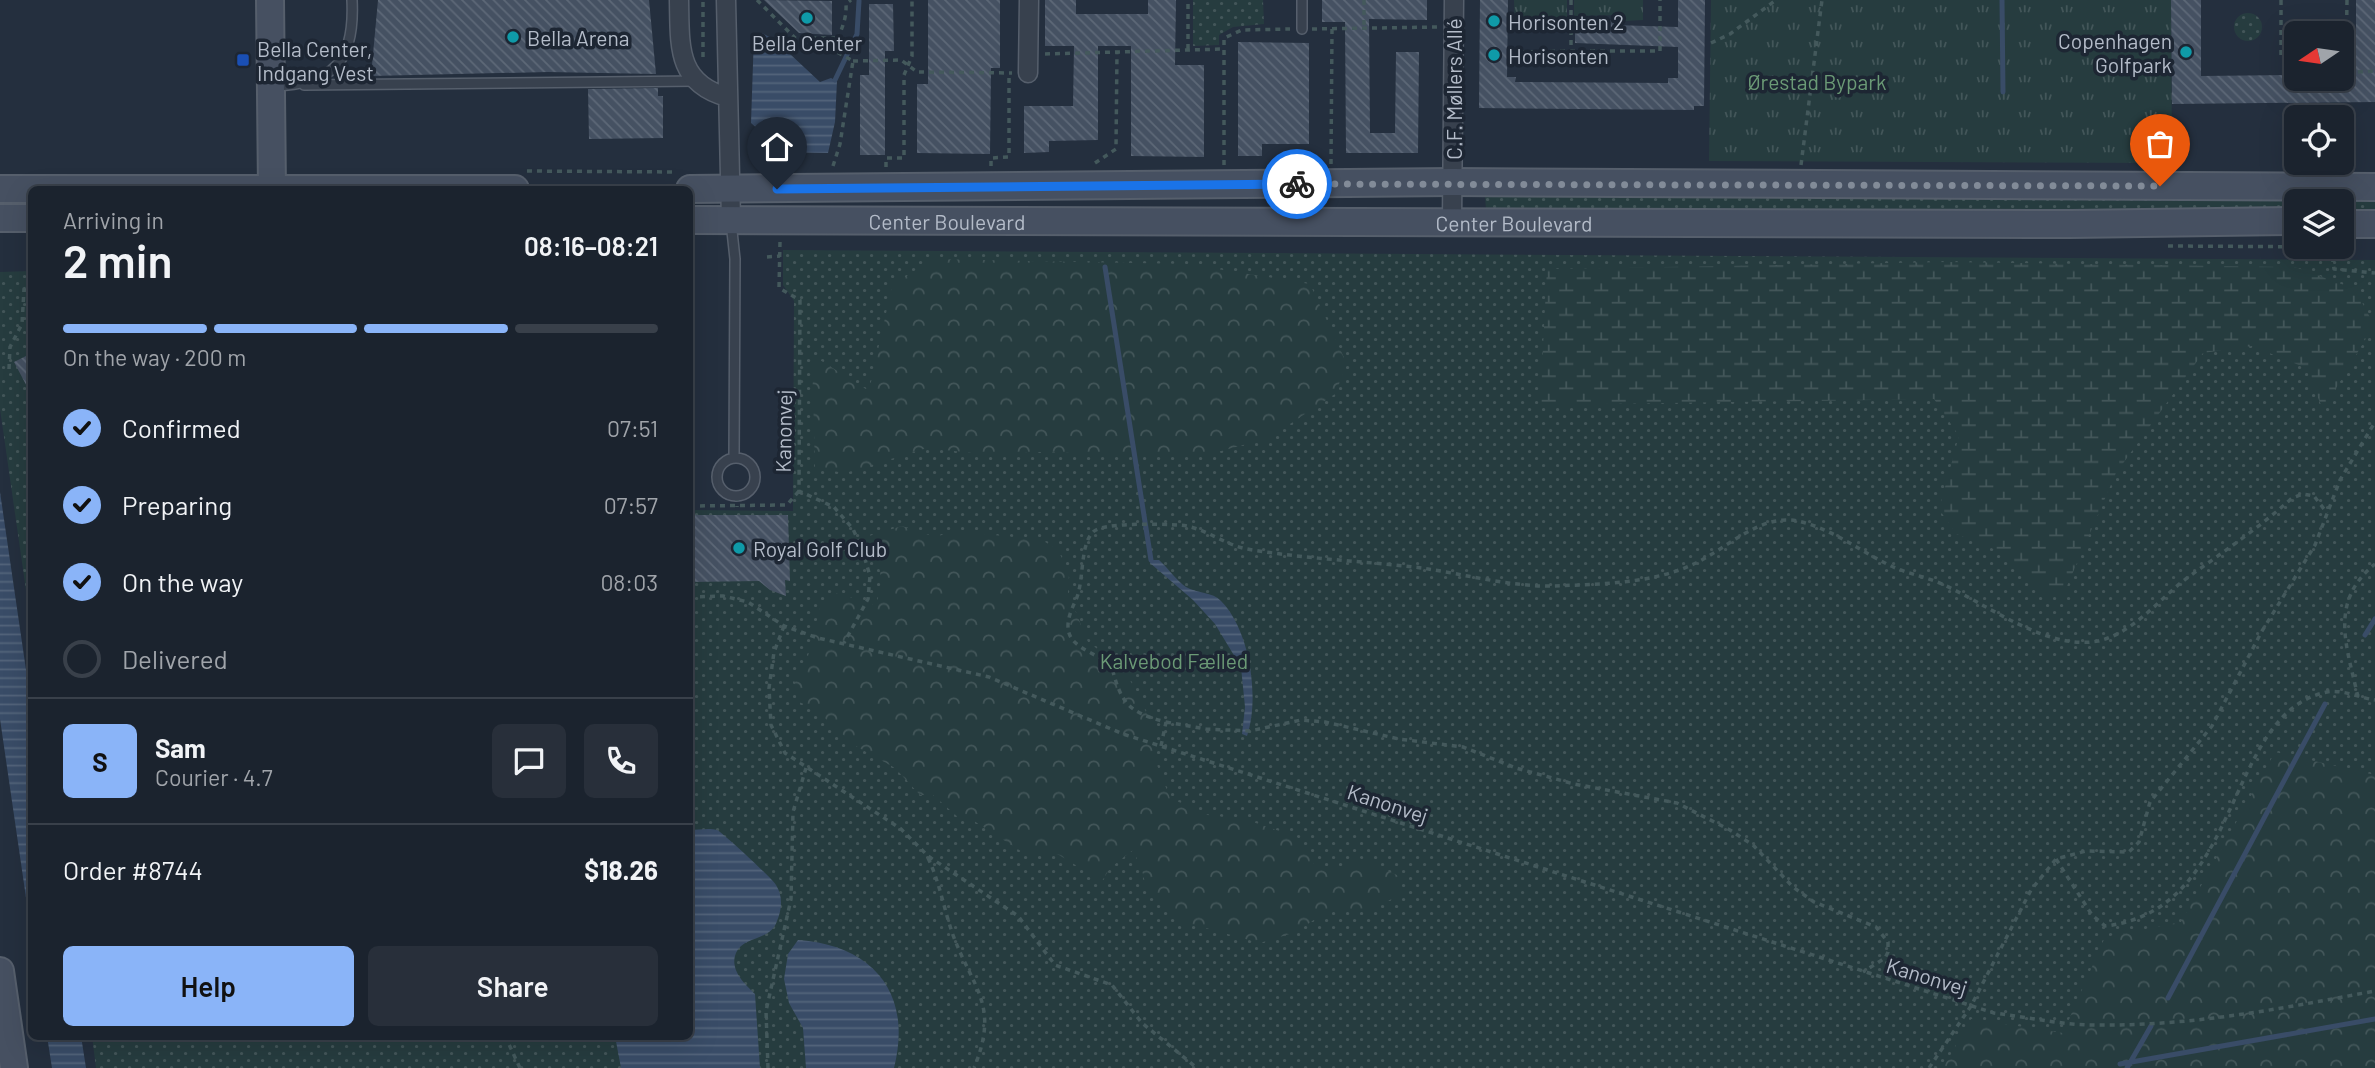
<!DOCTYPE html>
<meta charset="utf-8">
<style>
:root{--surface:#1b232e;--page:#282f3a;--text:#f1f3f6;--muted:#a0a4aa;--line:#39404a;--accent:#8ab4f8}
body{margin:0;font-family:Barlow,sans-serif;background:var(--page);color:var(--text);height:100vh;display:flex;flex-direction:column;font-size:26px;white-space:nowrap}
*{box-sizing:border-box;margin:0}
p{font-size:23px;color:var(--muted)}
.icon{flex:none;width:38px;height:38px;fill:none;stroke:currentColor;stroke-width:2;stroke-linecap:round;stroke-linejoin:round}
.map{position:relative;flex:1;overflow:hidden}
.sheet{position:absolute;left:28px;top:186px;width:665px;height:854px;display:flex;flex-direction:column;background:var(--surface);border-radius:10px;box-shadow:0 7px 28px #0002,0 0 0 2px var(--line)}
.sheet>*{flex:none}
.needle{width:46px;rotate:257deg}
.tools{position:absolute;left:2284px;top:21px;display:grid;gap:14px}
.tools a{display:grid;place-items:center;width:70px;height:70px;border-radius:10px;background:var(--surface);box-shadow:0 7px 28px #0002,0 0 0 2px var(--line);font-size:35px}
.pin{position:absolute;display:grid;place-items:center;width:60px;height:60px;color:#fff;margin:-72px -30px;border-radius:50% 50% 50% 0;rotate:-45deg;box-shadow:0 0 7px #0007}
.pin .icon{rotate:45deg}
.courier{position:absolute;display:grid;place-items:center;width:70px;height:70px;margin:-35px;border:5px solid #1a73e8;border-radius:50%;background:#fff;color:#222;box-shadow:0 2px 9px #0007}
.headline em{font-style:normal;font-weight:600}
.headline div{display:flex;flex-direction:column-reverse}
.headline{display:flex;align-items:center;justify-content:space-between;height:119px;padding:0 35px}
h1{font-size:46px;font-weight:600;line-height:52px}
.bar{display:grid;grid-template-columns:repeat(4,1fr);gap:10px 7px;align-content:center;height:84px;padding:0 35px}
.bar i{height:9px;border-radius:5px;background:var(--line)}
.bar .on{background:var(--accent)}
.bar p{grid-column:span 4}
.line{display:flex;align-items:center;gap:18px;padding:0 35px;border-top:2px solid var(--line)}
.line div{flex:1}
.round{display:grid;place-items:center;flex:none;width:74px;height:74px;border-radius:10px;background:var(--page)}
ol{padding:0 35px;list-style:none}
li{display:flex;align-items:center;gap:21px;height:77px}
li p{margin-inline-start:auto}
li .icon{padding:7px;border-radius:50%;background:var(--accent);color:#111;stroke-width:4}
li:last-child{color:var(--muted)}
li i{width:38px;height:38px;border:4px solid var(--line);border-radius:50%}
.primary-button{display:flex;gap:14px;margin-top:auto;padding:14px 35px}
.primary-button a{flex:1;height:80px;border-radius:10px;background:var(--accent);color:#111;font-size:28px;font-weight:600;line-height:80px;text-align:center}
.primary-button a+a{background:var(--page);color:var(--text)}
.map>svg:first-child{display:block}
.grass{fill:url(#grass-dots)}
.forest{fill:url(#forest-crowns)}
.wetland{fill:url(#wetland-marsh)}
.park{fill:url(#park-tufts)}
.water{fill:url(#water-rules)}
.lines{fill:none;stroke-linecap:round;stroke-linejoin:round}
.stream{stroke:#394c67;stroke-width:5}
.building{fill:url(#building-back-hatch)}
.lane-casing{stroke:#565f6c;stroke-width:12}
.street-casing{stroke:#565f6c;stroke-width:21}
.secondary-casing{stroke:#565f6c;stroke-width:30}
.path{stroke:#44595c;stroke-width:3.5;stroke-dasharray:5 5;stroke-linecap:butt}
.lane{stroke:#38414e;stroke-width:9}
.street{stroke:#38414e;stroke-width:18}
.secondary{stroke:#465061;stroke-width:26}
.done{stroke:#828b98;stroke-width:7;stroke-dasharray:0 12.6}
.route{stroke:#1a73e8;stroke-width:9}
.culture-dot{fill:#0f9aa8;stroke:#1d2633;stroke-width:2.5}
.transit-dot{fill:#1a4fb4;stroke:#1d2633;stroke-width:2.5}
.labels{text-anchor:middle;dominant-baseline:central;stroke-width:7;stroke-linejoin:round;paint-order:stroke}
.poi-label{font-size:21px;fill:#b4bcc9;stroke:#1d2633;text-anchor:start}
.park-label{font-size:21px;fill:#6b9a76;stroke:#1d2633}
.street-label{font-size:21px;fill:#b4bcc9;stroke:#1d2633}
</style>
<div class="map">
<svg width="2375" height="1068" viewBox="0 0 2375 1068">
<defs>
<pattern id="grass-dots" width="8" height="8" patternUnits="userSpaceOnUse" patternTransform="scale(1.75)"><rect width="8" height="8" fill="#263c3f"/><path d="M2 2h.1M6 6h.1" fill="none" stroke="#435659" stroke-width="1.8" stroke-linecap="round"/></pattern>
<pattern id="forest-crowns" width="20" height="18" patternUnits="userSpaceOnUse" patternTransform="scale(1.75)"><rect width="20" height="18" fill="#263c3f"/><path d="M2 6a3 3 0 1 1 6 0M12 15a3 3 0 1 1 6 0" fill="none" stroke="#435659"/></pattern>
<pattern id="wetland-marsh" width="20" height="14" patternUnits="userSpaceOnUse" patternTransform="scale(1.75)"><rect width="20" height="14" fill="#263c3f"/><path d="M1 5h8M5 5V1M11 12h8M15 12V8" fill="none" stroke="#435659"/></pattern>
<pattern id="park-tufts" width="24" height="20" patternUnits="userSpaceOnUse" patternTransform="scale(1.75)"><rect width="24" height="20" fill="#263c3f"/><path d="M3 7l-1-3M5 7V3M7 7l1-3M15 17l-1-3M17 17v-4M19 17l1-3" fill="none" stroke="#435659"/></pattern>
<pattern id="water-rules" width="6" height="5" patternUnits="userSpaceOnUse" patternTransform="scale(1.75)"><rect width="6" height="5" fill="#394c67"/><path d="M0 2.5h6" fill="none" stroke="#53647b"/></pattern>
<pattern id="building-back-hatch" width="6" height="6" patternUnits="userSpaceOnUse" patternTransform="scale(1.75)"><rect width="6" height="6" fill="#455162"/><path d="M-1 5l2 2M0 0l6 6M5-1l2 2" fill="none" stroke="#5d6877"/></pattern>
</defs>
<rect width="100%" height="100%" fill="#242f3e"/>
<path class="grass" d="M1193 0H1263L1264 24 1233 27 1219 35V45L1193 46Z
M2234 27a14 14 0 1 1 28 0a14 14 0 1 1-28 0Z
M1485 196 2375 198V212H2342V201H2296V212L1486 210Z
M783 250 2375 260V1068H96L92 1036H690V510L793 511 794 301 783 285Z
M31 271V625L0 409V272Z"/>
<path class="forest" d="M932 259 1186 264 1310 284 1347 364 1335 394 1269 438 1210 454 1164 456 1041 452 990 455 927 448 845 473 815 468 812 355 869 391 892 286Z
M902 526 935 537 955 531 1042 540 1058 550 1069 573 1068 593 1088 642 1123 668 1139 696 1156 735V762L1170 798 1208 815 1247 820 1297 837 1313 863 1341 872 1359 858 1399 876V895L1375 908 1327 911 1296 932 1260 943 1177 920 1147 892 1142 870 1133 850 1110 868 1102 881 1059 855H1027L971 819 959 818 933 795H920L895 768 854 745 815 709 797 701 794 679 807 660 820 608 837 593 875 605C887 581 878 560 869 536Z
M2275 752 2375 775V1068H1943L1971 1019 2063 1033 2105 937 2181 922Z"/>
<path class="wetland" d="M1947 262 2295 267 2355 289 2374 325 2323 410 2306 368 2252 346 2203 353 2116 473 2064 593 2046 594 1994 549 1956 534 1939 509 1959 436 1934 399 1540 405 1547 269Z"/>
<path class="park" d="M1514 0H1567V24H1558V29H1515Z
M1574 0H1643V20L1624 21V15L1574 16Z
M1711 0H2171L2172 163 1709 161Z"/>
<path class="water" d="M762 33 775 40 820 82 831 78 837 81 835 122 828 153 770 152 760 131 751 123 754 34Z
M0 492 31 704V932L0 719Z
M1151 560H1159C1168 568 1176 580 1186 587 1196 593 1213 592 1221 601 1250 630 1260 698 1247 736L1242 734 1245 707 1241 667 1215 624 1193 600 1150 563Z
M690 830C698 830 709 828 717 830 722 832 774 880 776 885 783 896 782 909 777 921 771 941 743 936 736 953 729 970 745 984 755 994L760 1068H621L615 1036H690Z
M798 940C873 945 913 993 894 1068H806L803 1028 789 1003 784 979 788 954Z
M47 1036H81L86 1068H52Z"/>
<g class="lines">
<path class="stream" d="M2002 0 2003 92
M835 80 857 34 859 1
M1105 267 1151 560
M2365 635 2375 619
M2168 998 2325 704
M2120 1064 2375 1019
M2127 1068 2151 1026"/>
</g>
<path class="building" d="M378 0H649L656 74 548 72 371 76Z
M764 0 832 1V35L799 33Z
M928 0H1000V68H991L990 154 917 153V84H928Z
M1045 0H1076V14H1148V0H1176L1175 65H1204V157L1131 156V46H1098V140L1049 141V152L1024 153V106H1073L1074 46H1045Z
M1322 0H1427V20L1369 19 1370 133H1395L1396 52H1419L1418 153H1346L1345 22H1322Z
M1480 0H1508L1507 77H1516L1515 82 1668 83V78H1678V47L1575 43V22L1614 20V25L1678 27V0H1705L1704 106H1694V110L1479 108Z
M2171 0H2201V76L2296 75V79H2342V74H2356V0H2375V102L2172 104Z
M869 4H893L894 51H885V155H860V75H869Z
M1238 42 1309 43V144H1262V156H1238Z
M658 88V96H663V138L589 139 588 89Z
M32 353V396L14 362Z
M690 515H788L790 581 785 580 786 596 770 590 759 581 690 582Z"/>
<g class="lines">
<defs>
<path id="lane" d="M1302 0V29
M304 85 697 81
M272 86C334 85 355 61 352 0
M731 222 735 259 734 458
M717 477a19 19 0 1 1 38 0a19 19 0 1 1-38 0Z"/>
<path id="street" d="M679 0C680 45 676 83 727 97
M726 0 731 220
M1028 73 1029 0
M1452 220 1454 0"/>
<g id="secondary">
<path d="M270 0 272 189"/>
<path d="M0 189H515"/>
<path d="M690 189 1452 182 2375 187"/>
<path d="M0 218H32"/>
<path id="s1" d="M690 220 2071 224 2296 221"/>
<path d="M2342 224H2375"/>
<path d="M0 971 14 1068"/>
</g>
</defs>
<use href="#lane" class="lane-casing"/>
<use href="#street" class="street-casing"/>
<use href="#secondary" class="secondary-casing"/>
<path class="path" d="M757 0 795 38H837
M1364 0V28
M1571 0V51H1660V0
M2281 0V59
M2347 0 2346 67 2357 72 2375 71
M1312 29 1437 27
M1711 43 1730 34 1776 0
M1188 49V0
M1520 52 1571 51
M1045 54 1224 49
M703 57V0
M853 61 901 60 917 72 1012 73
M2339 114V117
M1095 163 1116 149 1117 51
M1331 164 1332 29
M1224 165V38L1242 30 1290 29
M1801 165 1822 0
M833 166 840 144 853 61 835 51C838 32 847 24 846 4L851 0
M991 166V158L1009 157V75
M886 167V158H904V75L912 56V0
M527 171 677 172
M780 242 779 288 800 300 799 491 834 507 853 529 862 549 870 576 868 599 844 643
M2168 246 2343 247
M2331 247 2334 269 2375 273
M767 257 780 256
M9 369 10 347 22 324 24 289 32 286
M737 496V507
M690 506 787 505 799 491
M690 597 723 596 748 602 784 626 818 638 989 677 1123 734 1994 1013C2027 1017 2061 1025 2095 1025 2194 1026 2278 1009 2375 991
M784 626 774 652 769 688 771 725 785 753 901 829 928 856 1018 916 1055 965 1112 985 1142 1023 1197 1068
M2358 697C2347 647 2328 602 2375 564
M1166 722 1206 729 1250 731 1301 720 1325 722 1399 739 1463 747 1516 768 1574 784 1677 803 1730 830 1753 845 1793 887 1814 902 1876 927 1888 942V952L1885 958 1863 972
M1161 746 1166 722C1127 712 1121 703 1111 664 1081 646 1055 643 1075 602 1085 582 1079 546 1093 532 1102 522 1162 524 1178 525 1203 526 1224 545 1247 549 1305 559 1364 561 1422 568 1463 574 1512 587 1553 586 1600 584 1653 584 1696 563 1729 547 1763 511 1802 522 1833 530 1859 550 1887 564 1904 573 1924 576 1942 584 1987 604 2047 651 2098 641 2134 633 2159 599 2187 578 2223 552 2259 528 2292 498L2303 494 2314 496 2327 513
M928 858C940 883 944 910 953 935 973 989 1000 1005 974 1068
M2056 859 2092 915 2105 926C2244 911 2223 713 2327 692 2341 689 2361 698 2375 700
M505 1036 520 1068
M768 1068 766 1011 791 899 793 812 806 768
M1929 1068 1971 1006 2031 890 2056 859 2086 851 2129 852 2139 842 2150 802 2212 726 2262 631 2315 545 2340 480 2375 422"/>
<use href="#lane" class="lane"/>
<use href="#street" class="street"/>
<use href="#secondary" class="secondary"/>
</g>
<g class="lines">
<path class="done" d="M1297 184 2160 186"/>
<path class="route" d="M777 189 1297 184"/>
</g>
<g class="culture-dot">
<circle cx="807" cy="18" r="7"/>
<circle cx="1494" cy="21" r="7"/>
<circle cx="513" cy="37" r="7"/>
<circle cx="2186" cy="52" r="7"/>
<circle cx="1494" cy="55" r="7"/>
<circle cx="739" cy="548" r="7"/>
</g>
<rect class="transit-dot" x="236" y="53" width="14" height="14" rx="3.5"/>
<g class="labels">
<g class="poi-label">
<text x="1508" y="21">Horisonten 2</text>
<text x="527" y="37">Bella Arena</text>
<text x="2172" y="40" text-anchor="end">Copenhagen<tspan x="2172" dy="24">Golfpark</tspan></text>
<text x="807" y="42" text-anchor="middle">Bella Center</text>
<text x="257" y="48">Bella Center,<tspan x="257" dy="24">Indgang Vest</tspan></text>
<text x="1508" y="55">Horisonten</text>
<text x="753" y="548">Royal Golf Club</text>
</g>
<g class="park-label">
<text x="1817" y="81">Ørestad Bypark</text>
<text x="1174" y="660">Kalvebod Fælled</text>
</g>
<g class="street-label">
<text transform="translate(1453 89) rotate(-90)">C.F. Møllers Allé</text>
<text stroke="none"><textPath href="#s1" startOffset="257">Center Boulevard</textPath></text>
<text stroke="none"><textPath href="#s1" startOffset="824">Center Boulevard</textPath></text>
<text transform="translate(783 431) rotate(-89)">Kanonvej</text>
<text transform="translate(1388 803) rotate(18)">Kanonvej</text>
<text transform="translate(1927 976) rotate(17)">Kanonvej</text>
</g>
</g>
</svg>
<div class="tools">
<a><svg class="needle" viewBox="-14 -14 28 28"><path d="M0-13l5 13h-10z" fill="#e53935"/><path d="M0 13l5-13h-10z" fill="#a0a4aa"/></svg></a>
<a><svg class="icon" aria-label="locate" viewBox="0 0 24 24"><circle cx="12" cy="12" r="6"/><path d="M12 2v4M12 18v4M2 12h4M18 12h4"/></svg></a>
<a><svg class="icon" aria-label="layers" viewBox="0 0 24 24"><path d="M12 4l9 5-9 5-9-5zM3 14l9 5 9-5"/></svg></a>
</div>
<div class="pin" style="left:2160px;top:186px;background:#ea580c"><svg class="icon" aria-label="bag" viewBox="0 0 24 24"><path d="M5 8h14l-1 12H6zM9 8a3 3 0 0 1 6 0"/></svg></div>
<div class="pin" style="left:777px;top:189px;background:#1f2937"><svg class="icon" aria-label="home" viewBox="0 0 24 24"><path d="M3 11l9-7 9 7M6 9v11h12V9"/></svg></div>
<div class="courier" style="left:1297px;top:184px"><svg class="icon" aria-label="bike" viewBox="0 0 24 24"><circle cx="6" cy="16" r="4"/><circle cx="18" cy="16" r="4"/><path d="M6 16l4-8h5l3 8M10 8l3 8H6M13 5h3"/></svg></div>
<section class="sheet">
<div class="headline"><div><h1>2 min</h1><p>Arriving in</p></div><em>08:16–08:21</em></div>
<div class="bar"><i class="on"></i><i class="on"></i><i class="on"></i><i></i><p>On the way · 200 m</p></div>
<ol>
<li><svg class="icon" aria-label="check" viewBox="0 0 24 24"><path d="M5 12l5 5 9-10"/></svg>Confirmed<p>07:51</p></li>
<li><svg class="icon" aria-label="check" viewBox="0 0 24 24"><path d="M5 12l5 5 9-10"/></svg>Preparing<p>07:57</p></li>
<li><svg class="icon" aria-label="check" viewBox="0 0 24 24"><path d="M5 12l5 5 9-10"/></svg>On the way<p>08:03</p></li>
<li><i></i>Delivered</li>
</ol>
<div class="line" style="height:126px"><b class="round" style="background:var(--accent);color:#111">S</b><div><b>Sam</b><p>Courier · 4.7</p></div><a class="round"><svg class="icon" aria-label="chat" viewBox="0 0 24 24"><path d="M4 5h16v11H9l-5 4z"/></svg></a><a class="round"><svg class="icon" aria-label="phone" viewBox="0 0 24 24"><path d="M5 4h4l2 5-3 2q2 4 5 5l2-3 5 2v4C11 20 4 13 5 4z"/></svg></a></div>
<div class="line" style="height:91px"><div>Order #8744</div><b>$18.26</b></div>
<div class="primary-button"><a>Help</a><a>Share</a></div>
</section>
</div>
